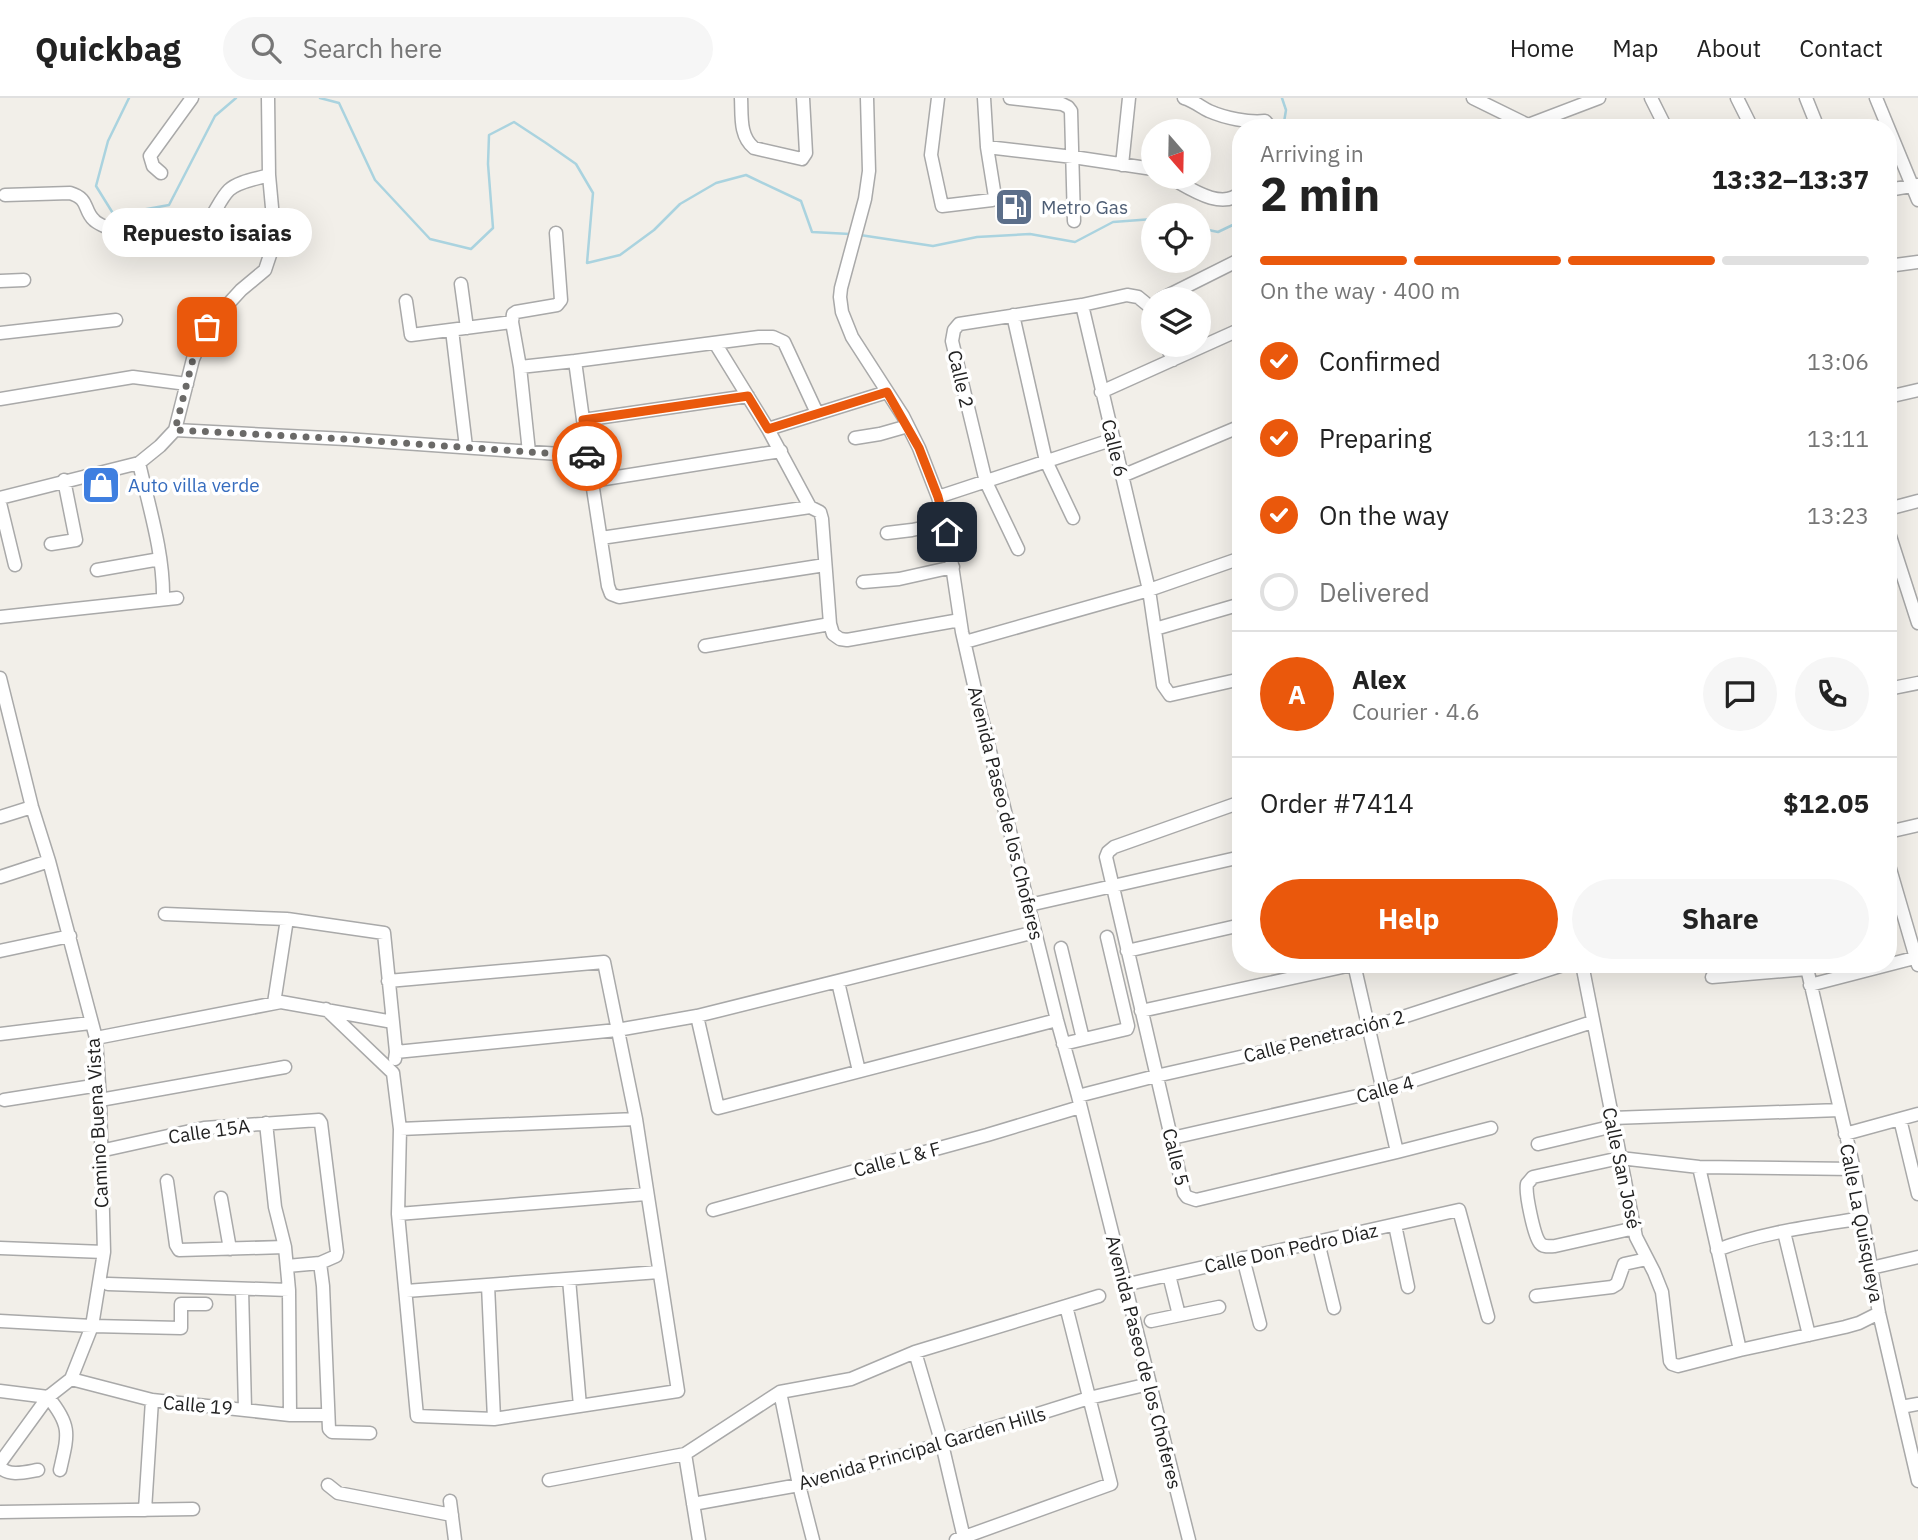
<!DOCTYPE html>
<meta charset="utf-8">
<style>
:root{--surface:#fff;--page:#f6f6f6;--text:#222;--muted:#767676;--line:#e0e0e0;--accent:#ea580c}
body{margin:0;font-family:"IBM Plex Sans",sans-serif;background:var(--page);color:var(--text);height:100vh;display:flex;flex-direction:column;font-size:26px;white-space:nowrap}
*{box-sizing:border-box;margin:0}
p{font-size:23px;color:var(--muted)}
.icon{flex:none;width:38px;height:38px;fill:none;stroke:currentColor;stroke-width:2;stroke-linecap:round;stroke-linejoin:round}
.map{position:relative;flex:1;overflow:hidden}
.sheet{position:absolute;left:1232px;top:21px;width:665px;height:854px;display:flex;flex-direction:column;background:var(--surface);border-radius:28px;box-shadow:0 7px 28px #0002}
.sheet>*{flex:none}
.needle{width:46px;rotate:160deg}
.tools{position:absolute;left:1141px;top:21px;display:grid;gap:14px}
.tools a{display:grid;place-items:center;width:70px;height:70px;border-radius:50%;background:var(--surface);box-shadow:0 7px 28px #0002;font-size:35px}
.pin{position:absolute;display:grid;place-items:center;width:60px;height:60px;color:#fff;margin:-30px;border-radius:14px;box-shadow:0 4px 10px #0006}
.courier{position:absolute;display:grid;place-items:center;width:70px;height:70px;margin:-35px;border:5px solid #ea580c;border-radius:50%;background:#fff;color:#222;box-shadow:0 2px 9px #0007}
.bubble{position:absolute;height:49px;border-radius:24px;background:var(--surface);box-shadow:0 7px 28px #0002;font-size:23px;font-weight:800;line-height:49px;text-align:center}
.head em{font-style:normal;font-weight:800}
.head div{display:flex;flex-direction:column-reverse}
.head{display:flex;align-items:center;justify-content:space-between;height:119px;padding:0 28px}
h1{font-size:46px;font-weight:800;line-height:52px}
.bar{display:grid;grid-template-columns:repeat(4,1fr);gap:10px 7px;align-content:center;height:84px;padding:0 28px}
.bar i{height:9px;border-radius:5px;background:var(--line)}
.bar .current{background:var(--accent)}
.bar p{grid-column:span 4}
.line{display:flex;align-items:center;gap:18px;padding:0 28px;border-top:2px solid var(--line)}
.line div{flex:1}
.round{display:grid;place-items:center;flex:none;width:74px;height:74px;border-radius:37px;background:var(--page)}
ol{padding:0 28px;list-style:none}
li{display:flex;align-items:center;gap:21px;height:77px}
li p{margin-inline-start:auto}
li .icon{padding:7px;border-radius:50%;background:var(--accent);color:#fff;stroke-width:4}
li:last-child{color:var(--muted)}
li i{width:38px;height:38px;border:4px solid var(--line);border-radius:50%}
.primary-button{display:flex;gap:14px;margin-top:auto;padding:14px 28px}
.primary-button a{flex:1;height:80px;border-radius:42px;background:var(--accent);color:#fff;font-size:28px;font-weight:800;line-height:80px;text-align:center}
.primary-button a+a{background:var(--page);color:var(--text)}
header{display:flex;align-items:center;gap:42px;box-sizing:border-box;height:98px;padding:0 35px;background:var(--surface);border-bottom:2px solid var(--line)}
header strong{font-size:33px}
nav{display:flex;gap:38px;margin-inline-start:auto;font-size:24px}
.search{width:490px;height:63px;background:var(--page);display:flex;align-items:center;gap:18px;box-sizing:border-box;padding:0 24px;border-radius:38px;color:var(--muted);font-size:26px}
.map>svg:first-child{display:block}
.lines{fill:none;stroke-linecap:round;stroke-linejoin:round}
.stream{stroke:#aad3df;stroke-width:2.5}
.minor-casing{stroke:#a9a9a9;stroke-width:15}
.minor{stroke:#fff;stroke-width:12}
.done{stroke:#6b6a68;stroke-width:7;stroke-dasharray:0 12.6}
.route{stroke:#ea580c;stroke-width:9}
.labels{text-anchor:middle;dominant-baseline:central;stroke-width:7;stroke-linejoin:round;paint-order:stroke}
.service-label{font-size:19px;fill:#4e5e75;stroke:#fff;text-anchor:start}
.street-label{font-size:19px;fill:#222;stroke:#fff}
.shop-label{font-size:19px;fill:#366cbe;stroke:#fff;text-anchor:start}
</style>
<header>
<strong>Quickbag</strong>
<div class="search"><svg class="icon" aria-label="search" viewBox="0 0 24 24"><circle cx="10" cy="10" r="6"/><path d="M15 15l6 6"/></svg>Search here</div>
<nav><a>Home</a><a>Map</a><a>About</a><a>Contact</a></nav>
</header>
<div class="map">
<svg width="1918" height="1442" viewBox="0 0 1918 1442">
<rect width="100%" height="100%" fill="#f2efe9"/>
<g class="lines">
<path class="stream" d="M129 0 108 43 96 88 114 117 169 107 215 18 236 0
M320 0 339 5 375 82 430 141 471 151 493 130 488 66 489 37 514 24 546 45 576 66 593 95 587 165 620 157 654 132 680 106 716 85 746 77 801 103 812 134 850 136
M1282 0 1286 12 1283 30
M1199 130 1218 134 1241 123
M860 137 933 148 977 139 1030 136 1075 144 1113 124 1153 121"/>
<defs>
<path id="minor" d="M741 0C742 17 739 38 754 50L802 61 806 55 803 0
M867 0 869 73 865 101 841 190 840 199 842 214 852 239 903 318 919 350 938 399 947 434 962 534 979 609 1057 922 1078 998 1189 1442
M938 0 931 57 942 108 992 102 995 99 987 49 984 0
M1010 0 1062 6 1068 9 1071 13 1074 123
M1184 0C1194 3 1201 9 1209 13 1225 20 1249 25 1265 23L1271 30
M1473 0 1532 29
M1651 0 1666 30
M1737 0 1752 30
M1806 0 1818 30
M1876 0 1918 102
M1528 27 1599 0
M987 49 1073 59 1153 71
M1122 67 1129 0
M161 75 153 68 150 58 192 0
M1169 79C1188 89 1222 114 1241 94
M1888 92 1918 87
M5 97 70 95C90 101 83 112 94 122 99 128 120 134 128 137 152 146 186 146 205 127 215 117 219 102 229 92 239 83 257 81 269 77
M1888 168 1918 164
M0 183 24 182
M461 186 467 230
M1161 201 1241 161
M406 203 411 237 512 224
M1082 207 1149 492 1163 587 1170 597 1241 581
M1013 217 1046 363 1073 420
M452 232 466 349
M0 235 116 222
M715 245 768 331 810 409
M1166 247 1173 262
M575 263 588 358 608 488 611 496 619 499 825 467
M520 269 575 263 759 239H773L784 244 817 315
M1101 294 1241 231
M1888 299 1918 292
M0 301 133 279 187 286
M583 322 748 298
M768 331 887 294
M175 332 346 341 588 358
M855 340 880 336 908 328
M529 354 520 269 512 224 513 216 516 214 557 207 561 202 556 135
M139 365C149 409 164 456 163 501
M1122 378 1241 328
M592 383 781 353
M938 399 1114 341
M0 400 139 365 160 348 175 332 193 261 207 229 241 192 265 172 275 142 269 77 268 0
M0 405 15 467
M1888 411 1918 403
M1888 432 1918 525
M887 435 912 432 945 425
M601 440 810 409 820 414 822 421 830 526 833 536 840 541 847 542 960 522
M51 446 76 442 64 382
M1018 451 986 384 952 243 954 232 959 226 1082 207 1127 197 1138 199 1149 208 1153 218
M97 472 160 461
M863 484 899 481 953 469
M0 519 177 500
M1155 531 1241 506
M965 544 1149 492 1241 460
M705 548 830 526
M0 580 32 709 49 763 96 940 100 1002 104 1154 92 1228 71 1281 48 1299 0 1365
M1888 591 1918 585
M1241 704 1114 749 1108 754 1106 759 1184 1095 1187 1099 1196 1102 1397 1054 1491 1030
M0 719 32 709
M1888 734 1918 727
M1888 764 1918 867
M0 779 49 763
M1029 807 1241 759
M165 816 287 821 384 835 396 954 395 961
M1061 850 1083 941
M0 853 70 838
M1127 853 1241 827
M1354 866 1397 1054
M1582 866 1636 1139 1654 1174 1662 1194 1670 1263 1672 1266 1678 1268 1740 1252
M1806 866 1854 1071 1879 1215 1918 1383
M1712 879 1807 871
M838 884 859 973
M1810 887 1918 859
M274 905 287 821
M326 911 393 975 400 1031 398 1116 417 1318 494 1321 678 1293 636 1021 604 864 388 883
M1141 913 1356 866
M697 918 718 1010 1057 922
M0 936 90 925
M96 940 281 904 393 924
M1063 946 1127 931 1128 928 1107 839
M396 954 617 932 697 918 1035 834
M1078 998 1156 978 1369 930 1566 866
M4 1002 99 987
M100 1002 285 969
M1612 1020 1840 1012
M1900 1021 1918 1096
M266 1025 275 1109 285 1149 289 1192 290 1317
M400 1031 636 1021
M1845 1036 1918 1016
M1172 1040 1384 992 1592 924
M1538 1046 1614 1028
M100 1053 204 1030 319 1022 321 1025 337 1154 336 1158 320 1165 287 1168
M1699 1069 1740 1252 1845 1229 1859 1225 1879 1215
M167 1083 176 1147 179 1152 285 1149
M221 1100 230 1151
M713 1112 987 1037 1080 1009
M398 1116 646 1096
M1395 1127 1408 1189
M1635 1130 1555 1148C1550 1148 1544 1150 1540 1145 1534 1138 1525 1095 1527 1086L1533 1079 1542 1077 1620 1060 1699 1069 1854 1071
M1784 1134 1809 1237
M1318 1144 1334 1210
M0 1150 104 1154
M1717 1152C1763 1134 1814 1128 1863 1120
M1243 1160 1260 1226
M320 1165 323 1188 329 1331 332 1334 370 1335
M1871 1170 1918 1159
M1169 1177 1179 1217
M569 1181 580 1308
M108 1186 289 1192
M488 1187 494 1321
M1124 1187 1459 1112 1488 1219
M242 1191 245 1311
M406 1193 659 1174
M1536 1198 1612 1189 1617 1186 1624 1166 1647 1161
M0 1223 92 1228 181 1230V1206H206
M1151 1223 1219 1209
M915 1254 942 1346 964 1440
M71 1281 152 1302 290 1317H328
M0 1293 48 1299C72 1328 68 1337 60 1372
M780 1294 799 1387 813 1442
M1901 1309 1918 1306
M685 1356 699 1442
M0 1369C9 1379 26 1374 38 1372
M549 1382 685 1356 780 1294 851 1281 915 1254 1099 1198
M328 1387 338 1395 452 1417
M450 1403 455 1442
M693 1406 799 1387 942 1346 1089 1300 1149 1286
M145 1412 152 1302
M0 1414 193 1411
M956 1442 1111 1386 1066 1208"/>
</defs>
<use href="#minor" class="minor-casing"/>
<use href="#minor" class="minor"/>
</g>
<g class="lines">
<path class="done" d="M207 229 193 261 175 332 346 341 587 358"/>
<path class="route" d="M587 358 583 322 748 298 768 331 887 294 919 350 938 399 947 434"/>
</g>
<defs>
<symbol id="fuel-square" viewBox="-11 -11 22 22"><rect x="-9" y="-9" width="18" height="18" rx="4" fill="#5c6f8a" stroke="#fff"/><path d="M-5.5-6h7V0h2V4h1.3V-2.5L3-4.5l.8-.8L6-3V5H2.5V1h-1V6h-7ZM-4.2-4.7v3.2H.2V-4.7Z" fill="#fff"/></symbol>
<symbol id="shop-square" viewBox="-11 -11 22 22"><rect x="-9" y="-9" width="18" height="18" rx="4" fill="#3f7fe0" stroke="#fff"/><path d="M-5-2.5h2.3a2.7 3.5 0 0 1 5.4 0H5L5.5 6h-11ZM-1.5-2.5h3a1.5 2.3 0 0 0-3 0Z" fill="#fff"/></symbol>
</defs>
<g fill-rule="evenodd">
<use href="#fuel-square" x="992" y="87" width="44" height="44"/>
<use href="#shop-square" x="79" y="365" width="44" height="44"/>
</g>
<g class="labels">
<g class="service-label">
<text x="1041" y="109">Metro Gas</text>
</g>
<g class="street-label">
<text transform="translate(961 281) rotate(77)">Calle 2</text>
<text transform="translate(1115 350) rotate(76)">Calle 6</text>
<text transform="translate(1006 715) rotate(76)">Avenida Paseo de los Choferes</text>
<text transform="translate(1324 938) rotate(-14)">Calle Penetración 2</text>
<text transform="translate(1385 991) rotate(-15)">Calle 4</text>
<text transform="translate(97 1025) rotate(-93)">Camino Buena Vista</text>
<text transform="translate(209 1033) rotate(-8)">Calle 15A</text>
<text transform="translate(1176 1059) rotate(76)">Calle 5</text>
<text transform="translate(897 1061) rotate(-15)">Calle L &amp; F</text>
<text transform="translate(1622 1070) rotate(78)">Calle San José</text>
<text transform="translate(1862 1125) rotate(79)">Calle La Quisqueya</text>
<text transform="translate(1291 1150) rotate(-12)">Calle Don Pedro Díaz</text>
<text transform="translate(1144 1264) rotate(76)">Avenida Paseo de los Choferes</text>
<text transform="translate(198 1307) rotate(5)">Calle 19</text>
<text transform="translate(922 1350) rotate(-16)">Avenida Principal Garden Hills</text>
</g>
<g class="shop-label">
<text x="128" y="387">Auto villa verde</text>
</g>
</g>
</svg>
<div class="tools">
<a><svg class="needle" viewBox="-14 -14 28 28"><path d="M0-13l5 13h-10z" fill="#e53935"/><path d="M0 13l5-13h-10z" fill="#767676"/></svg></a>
<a><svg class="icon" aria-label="locate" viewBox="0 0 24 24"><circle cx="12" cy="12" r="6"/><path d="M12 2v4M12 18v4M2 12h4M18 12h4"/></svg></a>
<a><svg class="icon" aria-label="layers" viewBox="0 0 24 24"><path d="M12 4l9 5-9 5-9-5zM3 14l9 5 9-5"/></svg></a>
</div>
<div class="pin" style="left:207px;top:229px;background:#ea580c"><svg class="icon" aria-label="bag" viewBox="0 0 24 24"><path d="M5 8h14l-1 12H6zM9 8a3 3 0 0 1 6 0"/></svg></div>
<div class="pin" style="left:947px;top:434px;background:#1f2937"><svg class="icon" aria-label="home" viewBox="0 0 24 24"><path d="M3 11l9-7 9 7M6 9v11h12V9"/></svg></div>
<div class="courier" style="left:587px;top:358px"><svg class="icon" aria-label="car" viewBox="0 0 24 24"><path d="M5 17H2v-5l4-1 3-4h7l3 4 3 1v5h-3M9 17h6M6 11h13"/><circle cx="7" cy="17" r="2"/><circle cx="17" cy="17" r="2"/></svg></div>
<div class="bubble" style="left:102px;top:110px;width:210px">Repuesto isaias</div>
<section class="sheet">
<div class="head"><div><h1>2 min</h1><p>Arriving in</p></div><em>13:32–13:37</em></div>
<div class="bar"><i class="current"></i><i class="current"></i><i class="current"></i><i></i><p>On the way · 400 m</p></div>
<ol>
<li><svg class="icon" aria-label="check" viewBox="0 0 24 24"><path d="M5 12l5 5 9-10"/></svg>Confirmed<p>13:06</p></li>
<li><svg class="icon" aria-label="check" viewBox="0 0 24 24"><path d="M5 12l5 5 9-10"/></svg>Preparing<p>13:11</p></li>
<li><svg class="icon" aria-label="check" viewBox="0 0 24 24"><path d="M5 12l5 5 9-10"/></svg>On the way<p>13:23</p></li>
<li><i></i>Delivered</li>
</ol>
<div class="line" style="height:126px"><b class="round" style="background:var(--accent);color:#fff">A</b><div><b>Alex</b><p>Courier · 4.6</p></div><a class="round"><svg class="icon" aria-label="chat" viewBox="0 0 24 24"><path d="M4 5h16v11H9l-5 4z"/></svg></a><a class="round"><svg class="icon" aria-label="phone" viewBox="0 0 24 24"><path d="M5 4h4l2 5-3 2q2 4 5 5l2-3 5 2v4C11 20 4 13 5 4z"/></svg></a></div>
<div class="line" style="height:91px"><div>Order #7414</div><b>$12.05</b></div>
<div class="primary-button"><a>Help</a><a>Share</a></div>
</section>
</div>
